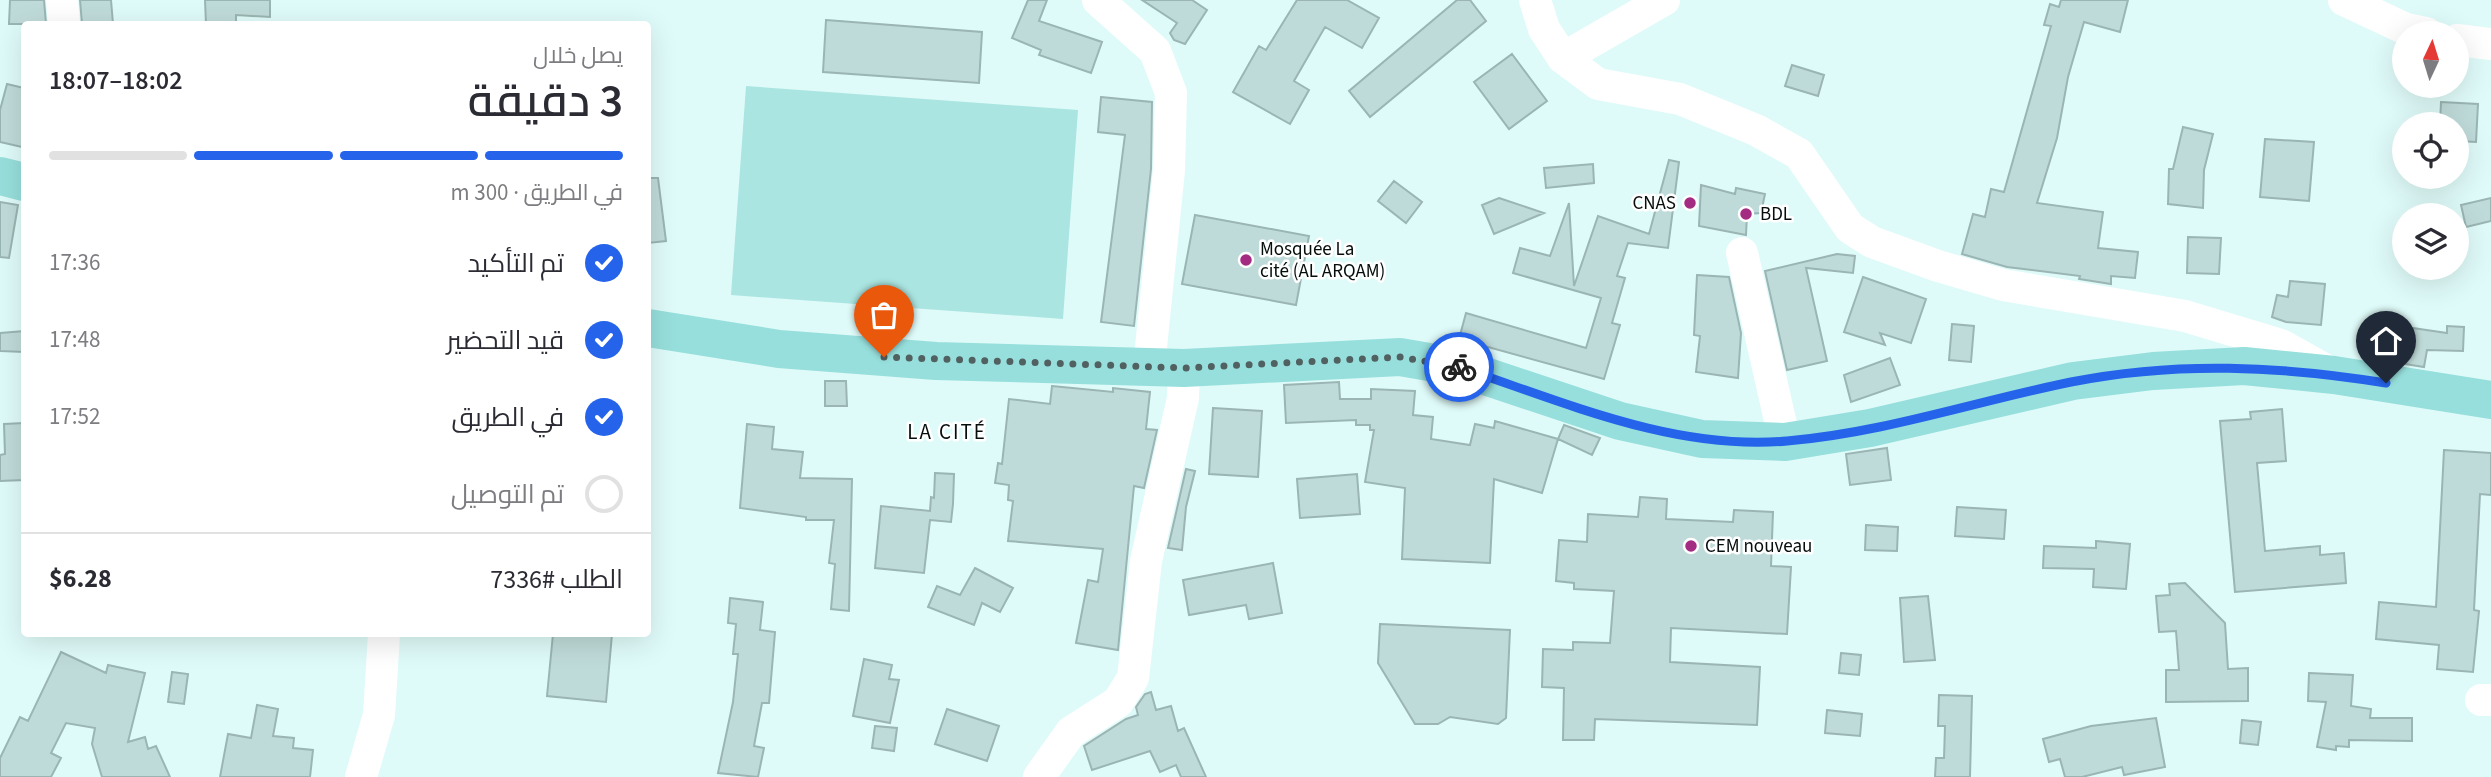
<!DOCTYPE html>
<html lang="ar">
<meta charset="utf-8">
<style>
:root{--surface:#fff;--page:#f7f7f7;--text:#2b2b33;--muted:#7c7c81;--line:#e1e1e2;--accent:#2563eb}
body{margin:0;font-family:"Source Sans 3",Cairo,sans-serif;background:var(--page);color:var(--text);direction:rtl;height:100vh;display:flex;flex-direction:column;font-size:26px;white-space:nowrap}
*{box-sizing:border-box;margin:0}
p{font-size:23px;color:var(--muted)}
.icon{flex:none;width:38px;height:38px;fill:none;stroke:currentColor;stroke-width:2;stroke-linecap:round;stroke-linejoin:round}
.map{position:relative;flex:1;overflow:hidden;direction:ltr}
.panel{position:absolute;left:21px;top:21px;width:630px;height:616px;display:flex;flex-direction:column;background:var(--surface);border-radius:7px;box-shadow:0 7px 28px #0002;direction:rtl}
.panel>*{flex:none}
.needle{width:46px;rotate:4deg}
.fabs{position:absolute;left:2392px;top:21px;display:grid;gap:14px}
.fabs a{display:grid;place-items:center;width:77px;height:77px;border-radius:50%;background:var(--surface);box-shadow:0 7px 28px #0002;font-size:35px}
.pin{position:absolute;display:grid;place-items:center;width:60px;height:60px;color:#fff;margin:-72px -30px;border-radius:50% 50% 50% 0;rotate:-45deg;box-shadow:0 0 7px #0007}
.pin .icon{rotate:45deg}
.courier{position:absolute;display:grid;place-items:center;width:70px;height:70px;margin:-35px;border:5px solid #2563eb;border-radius:50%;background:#fff;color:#222;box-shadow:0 2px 9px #0007}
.head em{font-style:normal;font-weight:600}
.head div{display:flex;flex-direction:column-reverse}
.head{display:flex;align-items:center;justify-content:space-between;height:119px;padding:0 28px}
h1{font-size:46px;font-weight:600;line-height:52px}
.bar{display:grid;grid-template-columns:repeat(4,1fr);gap:10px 7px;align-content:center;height:84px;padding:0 28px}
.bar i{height:9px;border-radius:5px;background:var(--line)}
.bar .on{background:var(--accent)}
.bar p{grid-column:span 4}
.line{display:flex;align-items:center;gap:18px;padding:0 28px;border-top:2px solid var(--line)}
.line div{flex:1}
ol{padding:0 28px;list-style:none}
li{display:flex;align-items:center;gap:21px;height:77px}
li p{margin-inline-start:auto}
li .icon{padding:7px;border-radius:50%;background:var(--accent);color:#fff;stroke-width:4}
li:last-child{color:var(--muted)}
li i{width:38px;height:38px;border:4px solid var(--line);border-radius:50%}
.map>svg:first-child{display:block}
.green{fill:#abe5e1}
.building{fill:#bfdbd9;stroke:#9ab5b3;stroke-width:2}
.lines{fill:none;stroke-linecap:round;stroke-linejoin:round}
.minor{stroke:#fff;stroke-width:32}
.major{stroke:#97dfdc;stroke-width:38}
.done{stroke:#516060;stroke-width:7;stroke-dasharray:0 12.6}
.route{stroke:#2563eb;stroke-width:9}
.poi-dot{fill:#a32b82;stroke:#fff;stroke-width:2.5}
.labels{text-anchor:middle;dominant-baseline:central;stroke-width:5;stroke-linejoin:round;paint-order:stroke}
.poi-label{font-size:19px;fill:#050d0d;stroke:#fff;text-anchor:start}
.neighbourhood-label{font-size:21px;letter-spacing:2px;fill:#050d0d;stroke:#fff}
</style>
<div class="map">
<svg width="2491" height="777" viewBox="0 0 2491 777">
<rect width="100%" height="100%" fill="#dffbf9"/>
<path class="green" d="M746 86 1078 110 1063 319 731 295Z"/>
<path class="building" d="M10 0H44L46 24H9Z
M80 0H111L113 24H82Z
M205 0H270V17L236 15V24H206Z
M1028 0H1047L1039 21 1102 42 1091 73 1039 55 1041 50 1012 38Z
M1142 0H1192L1207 10 1185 44 1174 40 1170 33 1177 23Z
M1297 0H1347L1379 18 1362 48 1325 27 1294 81 1309 90 1290 124 1233 92 1259 46 1266 50Z
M1457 0H1470L1486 21 1370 117 1349 91Z
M2061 0H2128L2120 32 2084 22 2068 77 2057 138 2037 203 2103 212 2098 248 2138 252 2135 278 2111 276V284L2079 279 2080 276 2007 267 1962 254 1973 214 1985 217 1991 189 2004 192 2051 26 2044 25 2050 4 2059 7Z
M826 20 982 32 979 83 823 72Z
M1512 54 1547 101 1509 129 1474 82Z
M1792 65 1824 75 1818 96 1785 86Z
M7 84 24 88 22 147 0 142V110Z
M1101 97 1152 102 1151 169 1134 326 1101 322 1125 135 1098 132Z
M2441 102 2478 104 2476 142 2457 141V124H2440Z
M2183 127 2213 134 2204 170 2203 208 2168 204 2169 169H2173Z
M2265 139 2314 142 2309 201 2260 197Z
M1669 160 1679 162 1668 248 1628 243 1617 276 1625 278 1612 323 1620 325 1604 379 1459 339 1466 313 1586 348 1601 298 1513 273 1520 248 1550 256 1569 203 1574 286 1598 216 1649 234Z
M1593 164 1594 183 1546 188 1544 168Z
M648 178H658L666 241 648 243Z
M1394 181 1422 202 1406 223 1378 201Z
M1701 185 1735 194 1736 188 1765 194 1761 213 1747 214 1746 235 1699 226Z
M1499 198 1544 213 1494 234 1482 205Z
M2491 198V221L2466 227 2461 205Z
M0 202 18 205 9 258 0 257Z
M1195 215 1309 236 1296 305 1182 284Z
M2188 237 2221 238 2219 274 2187 273Z
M1837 254 1855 256 1853 273 1806 268 1827 361 1787 370 1765 271Z
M1697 275 1729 277 1741 333 1738 378 1696 372 1700 336 1694 335Z
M1863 277 1926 299 1911 343 1880 333 1885 345 1844 332Z
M2290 281 2325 284 2321 325 2286 322 2272 317 2277 295 2288 297Z
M2379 323 2447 333V326L2464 327 2463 351 2427 350 2424 367 2374 359Z
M1952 324 1974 326 1971 362 1949 360Z
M24 331V352L0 351V333Z
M1890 358 1900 385 1851 402 1844 375Z
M825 381H846L847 406H825Z
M1339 382 1340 399H1371V389L1415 391 1413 415 1433 417 1431 439 1470 445 1475 424 1494 428 1495 421 1558 439 1542 493 1494 479 1490 563 1402 559 1405 488 1365 482 1374 430H1370V425H1356V420L1286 423 1284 385Z
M1052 386 1113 392V388L1150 392 1146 429 1157 430 1144 488 1134 486 1118 650 1076 643 1088 580 1098 582 1103 549 1008 541 1013 501 1008 500 1009 485 995 483 998 463 1002 464 1009 399 1050 404Z
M1213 408 1262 411 1258 477 1209 474Z
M2282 409 2286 461 2257 463 2265 551 2320 546V555L2344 553 2346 583 2235 592 2220 421 2251 419 2250 412Z
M24 423V480L0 481V455L5 454 4 424Z
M747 424 774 427 772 449 803 452 800 478 852 479 849 611 831 609 835 564 829 563 834 520H806V517L740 508Z
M1564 425 1600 438 1592 455 1558 439Z
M1887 448 1891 480 1850 485 1846 454Z
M2444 450 2491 453V495L2480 494 2474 610 2479 611 2473 672 2437 669 2439 645 2376 639 2379 602 2436 607Z
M1186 469 1195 471 1186 507 1182 550 1168 548Z
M935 473 954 474 953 504 951 522 930 520 924 573 875 568 881 506 930 511 931 497 934 498Z
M1357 474 1360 514 1300 518 1297 479Z
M1640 497 1667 499 1666 519 1733 522 1734 510 1773 512 1771 566 1791 567 1787 634 1671 628 1670 662 1760 667 1757 725 1595 719 1594 740H1563L1564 688 1542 687 1543 649 1573 650V642L1610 643 1614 591 1574 589V583L1556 581 1559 540 1587 542 1588 514 1638 517Z
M1957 507 2006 510 2004 539 1955 536Z
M1866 525 1898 527 1897 551 1865 550Z
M2096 541 2130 544 2126 589 2093 587 2094 569 2043 568 2044 546 2096 548Z
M1273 563 1282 613 1249 619 1246 605 1189 615 1183 580Z
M975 568 1013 588 1000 612 982 603 974 625 928 607 937 586 960 595Z
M2185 583 2225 623 2228 669 2248 668V701L2166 702V670H2179L2176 631 2159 632 2156 596 2170 595 2169 584Z
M1928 596 1935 660 1904 662 1900 598Z
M730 598 763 602 760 630 775 632 769 703H762L754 746 764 748 758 777 718 773 733 702 738 654H733L736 624 728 623Z
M1380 624 1510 630 1506 718 1498 724 1450 717 1438 724H1415L1378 663Z
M553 634H612L606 702 547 696Z
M61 652 106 673 108 665 145 673 128 742 145 737 148 749 156 746 170 777H102L92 744 95 728 66 723 51 753 61 758 51 777H0V758L20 717 28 721Z
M1841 653 1861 655 1859 675 1839 673Z
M864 659 892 665 889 679 899 680 890 723 853 716Z
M172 672 188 674 184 704 168 702Z
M2309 673 2353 675 2351 706 2371 709 2370 718H2412V741L2349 740V747L2336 746V750L2317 747 2326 702 2308 701Z
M1151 692 1156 710 1171 706 1178 731 1184 728 1206 777H1181L1176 765 1160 772 1150 751 1092 770 1084 746 1126 719 1138 715 1136 707 1145 694Z
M1939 695 1972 696 1970 777H1935L1936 758H1944L1945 726H1938Z
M257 705 278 709 273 736 294 738 293 748 313 750 310 777H220L228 734 251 738Z
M947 709 999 726 987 761 935 744Z
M1827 710 1862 714 1860 736 1825 733Z
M2156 718 2165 767 2124 775 2122 767 2082 777H2065L2060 759 2049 762 2043 739 2091 726Z
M2242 720 2261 722 2258 745 2240 743Z
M875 726 897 728 894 751 872 748Z"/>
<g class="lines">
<path class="minor" d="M62 0 64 24
M1098 0 1155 51 1171 93 1169 170 1149 367
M1535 0 1544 29 1563 58 1598 84 1680 99 1756 130 1799 154 1850 228 1872 242 1938 266 2003 285 2185 316 2281 345 2331 373
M2344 0 2406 29 2426 33
M2457 40 2491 44
M1563 58 1664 0
M1742 253 1785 442
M2481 700H2491
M361 777 379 715 384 634
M1039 777 1071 732 1118 702 1133 678 1146 561 1183 398 1184 368"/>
<path class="major" d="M0 176 24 182
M648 328 779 349 936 361 1184 368 1400 357 1458 367 1620 421 1702 439 1785 442 1870 428 2073 381 2153 371 2244 366 2334 375 2491 400"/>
</g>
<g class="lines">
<path class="done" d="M884 357 1184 368 1400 357 1459 367"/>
<path class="route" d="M1459 367C1564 402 1674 451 1787 441 1883 433 1977 401 2071 382 2177 361 2281 366 2386 383"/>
</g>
<g class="poi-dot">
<circle cx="1690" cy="203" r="7"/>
<circle cx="1746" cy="214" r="7"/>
<circle cx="1246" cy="260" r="7"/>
<circle cx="1691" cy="546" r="7"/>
</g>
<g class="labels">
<g class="poi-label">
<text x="1676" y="203" text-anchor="end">CNAS</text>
<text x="1760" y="214">BDL</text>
<text x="1260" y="249">Mosquée La<tspan x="1260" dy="22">cité (AL ARQAM)</tspan></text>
<text x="1705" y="546">CEM nouveau</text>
</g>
<g class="neighbourhood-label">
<text x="947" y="432">LA CITÉ</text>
</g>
</g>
</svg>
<div class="fabs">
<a><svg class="needle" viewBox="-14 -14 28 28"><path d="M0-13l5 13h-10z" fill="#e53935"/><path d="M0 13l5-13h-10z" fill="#7c7c81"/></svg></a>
<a><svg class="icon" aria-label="locate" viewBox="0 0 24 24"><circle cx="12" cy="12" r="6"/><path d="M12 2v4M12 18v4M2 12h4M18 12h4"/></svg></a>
<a><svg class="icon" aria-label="layers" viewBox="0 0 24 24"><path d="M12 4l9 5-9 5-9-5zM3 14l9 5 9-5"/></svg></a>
</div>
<div class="pin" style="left:884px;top:357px;background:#ea580c"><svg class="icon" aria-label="bag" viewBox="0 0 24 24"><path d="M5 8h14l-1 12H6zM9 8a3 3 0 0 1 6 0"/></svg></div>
<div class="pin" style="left:2386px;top:383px;background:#1f2937"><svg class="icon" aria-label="home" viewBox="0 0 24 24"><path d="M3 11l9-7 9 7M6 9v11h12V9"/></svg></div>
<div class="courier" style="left:1459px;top:367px"><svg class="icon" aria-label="bike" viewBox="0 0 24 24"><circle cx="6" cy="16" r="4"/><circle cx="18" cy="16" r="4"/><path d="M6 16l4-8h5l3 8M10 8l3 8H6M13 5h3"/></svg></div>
<section class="panel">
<div class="head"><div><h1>3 دقيقة</h1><p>يصل خلال</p></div><em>18:02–18:07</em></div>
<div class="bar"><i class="on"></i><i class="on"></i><i class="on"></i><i></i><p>في الطريق · 300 m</p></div>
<ol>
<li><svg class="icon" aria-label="check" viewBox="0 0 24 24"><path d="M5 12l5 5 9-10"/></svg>تم التأكيد<p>17:36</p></li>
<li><svg class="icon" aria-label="check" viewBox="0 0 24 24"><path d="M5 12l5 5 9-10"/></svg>قيد التحضير<p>17:48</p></li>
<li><svg class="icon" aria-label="check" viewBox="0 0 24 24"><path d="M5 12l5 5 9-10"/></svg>في الطريق<p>17:52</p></li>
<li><i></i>تم التوصيل</li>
</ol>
<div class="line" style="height:91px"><div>الطلب #7336</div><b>$6.28</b></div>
</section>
</div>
